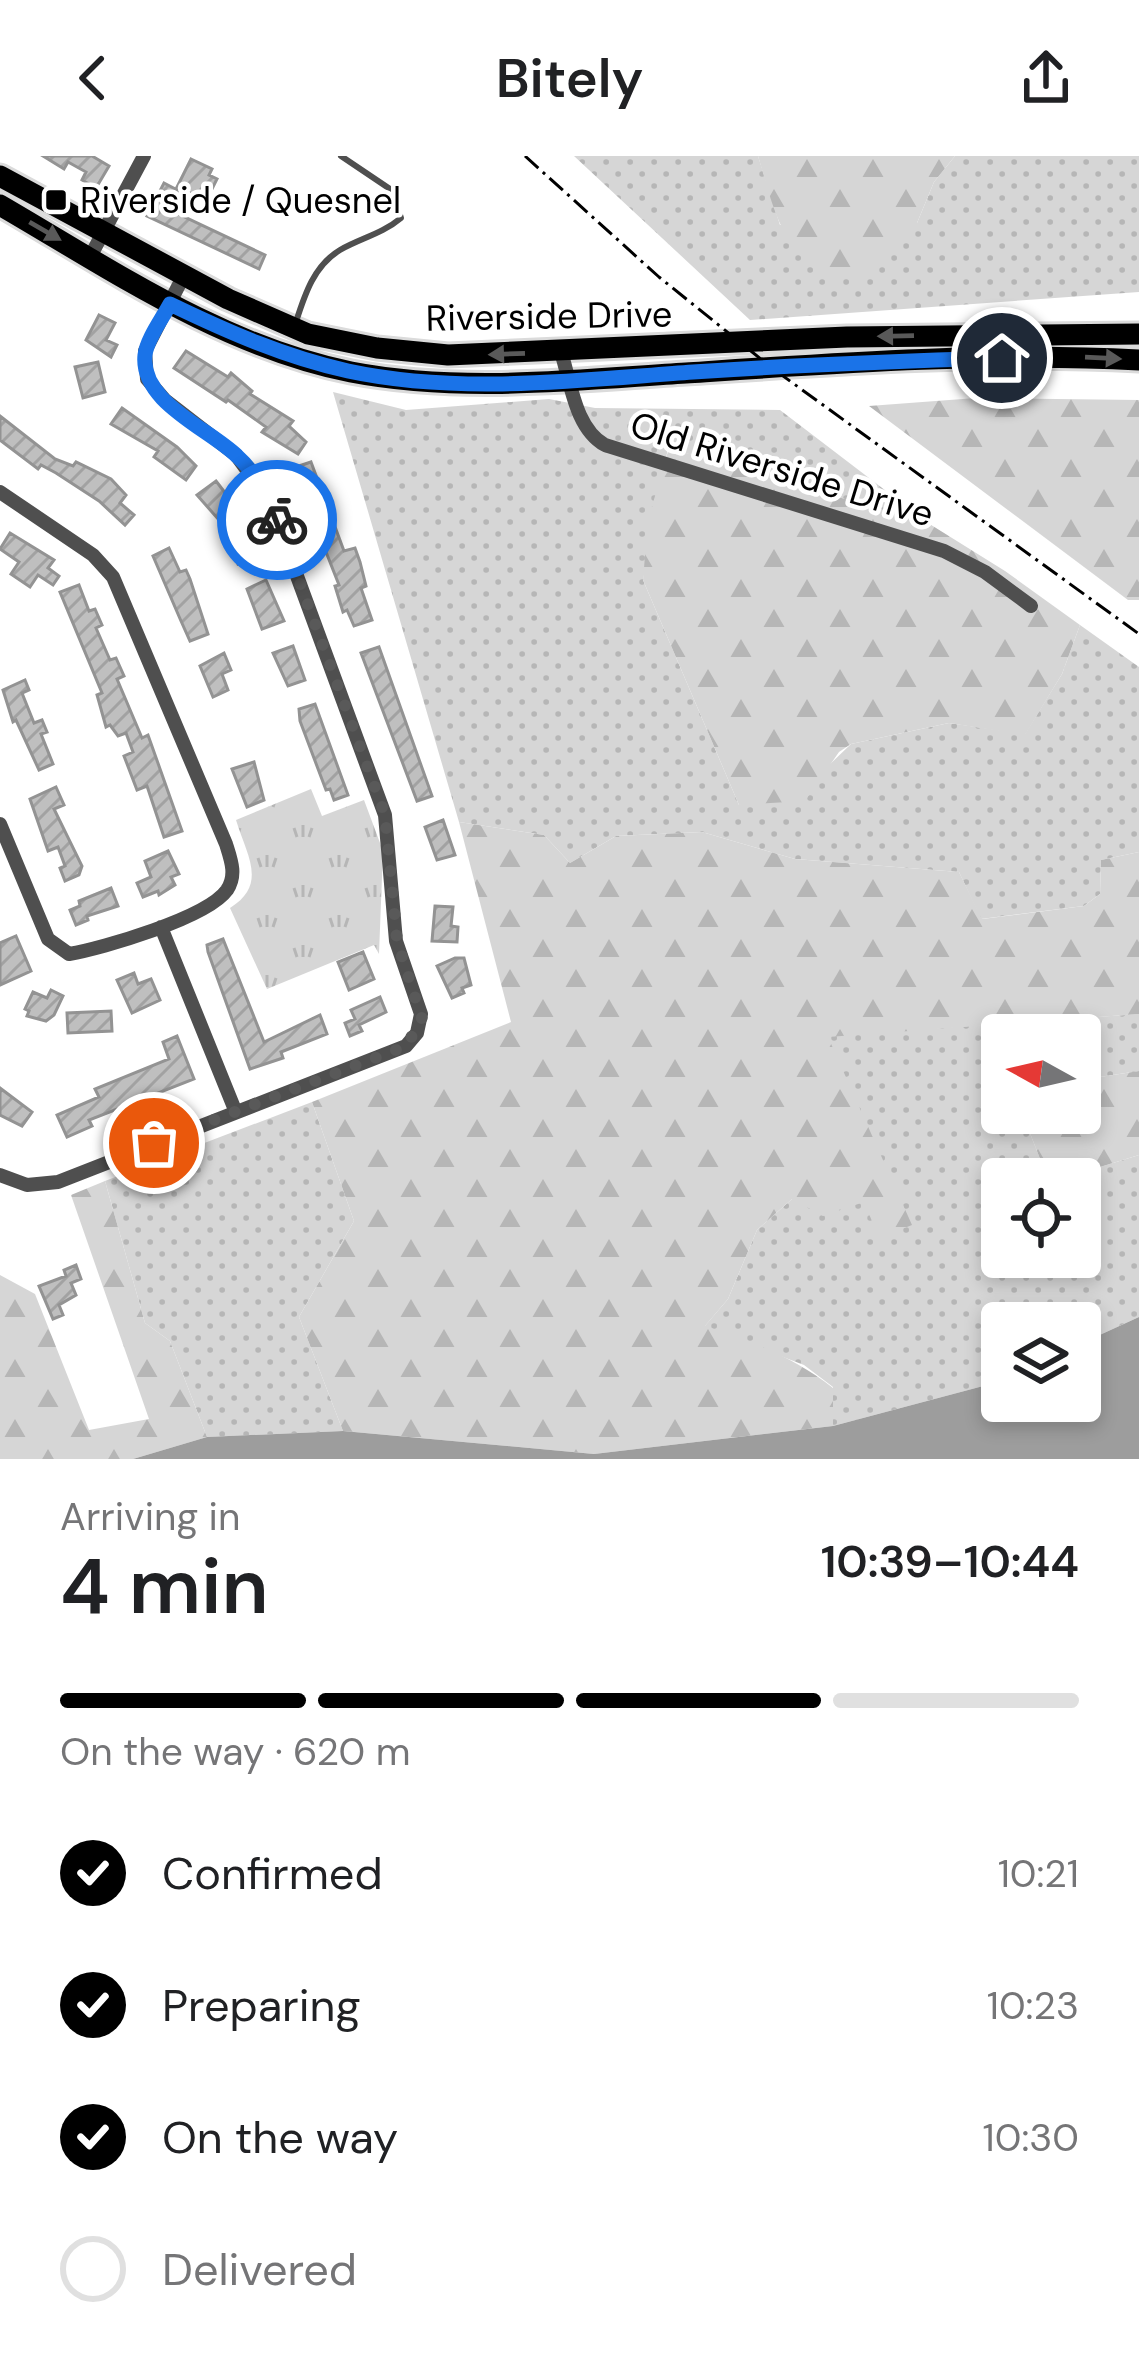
<!DOCTYPE html>
<meta charset="utf-8">
<style>
:root{--surface:#fff;--page:#f6f6f6;--text:#202124;--muted:#757577;--line:#e0e0e0;--accent:#000}
body{margin:0;font-family:"DM Sans",sans-serif;background:var(--page);color:var(--text);height:100vh;display:flex;flex-direction:column;font-size:45px;white-space:nowrap}
*{box-sizing:border-box;margin:0}
p{font-size:39px;color:var(--muted)}
.icon{flex:none;width:66px;height:66px;fill:none;stroke:currentColor;stroke-width:2;stroke-linecap:round;stroke-linejoin:round}
.map{position:relative;height:1303px;overflow:hidden}
.sheet{display:flex;flex-direction:column;background:var(--surface);flex:1}
.sheet>*{flex:none}
.needle{width:78px;rotate:278deg}
.controls{position:absolute;left:981px;top:858px;display:grid;gap:24px}
.controls a{display:grid;place-items:center;width:120px;height:120px;border-radius:12px;background:var(--surface);box-shadow:0 6px 18px #0003;font-size:60px}
.pin{position:absolute;display:grid;place-items:center;width:102px;height:102px;color:#fff;margin:-51px;border:6px solid #fff;border-radius:50%;box-shadow:0 3px 12px #0007}
.courier{position:absolute;display:grid;place-items:center;width:120px;height:120px;margin:-60px;border:9px solid #1a73e8;border-radius:50%;background:#fff;color:#222;box-shadow:0 3px 15px #0007}
.headline em{font-style:normal;font-weight:600}
.headline div{display:flex;flex-direction:column-reverse}
.headline{display:flex;align-items:center;justify-content:space-between;height:204px;padding:0 60px}
h1{font-size:78px;font-weight:600;line-height:90px}
.bar{display:grid;grid-template-columns:repeat(4,1fr);gap:18px 12px;align-content:center;height:144px;padding:0 60px}
.bar i{height:15px;border-radius:9px;background:var(--line)}
.bar .on{background:var(--accent)}
.bar p{grid-column:span 4}
ol{padding:0 60px;list-style:none}
li{display:flex;align-items:center;gap:36px;height:132px}
li p{margin-inline-start:auto}
li .icon{padding:12px;border-radius:50%;background:var(--accent);color:#fff;stroke-width:4}
li:last-child{color:var(--muted)}
li i{width:66px;height:66px;border:6px solid var(--line);border-radius:50%}
header{display:flex;justify-content:space-between;align-items:center;height:156px;padding:0 60px;background:var(--surface);font-size:54px;font-weight:600}
.map>svg:first-child{display:block}
.grass{fill:url(#grass-dots)}
.forest{fill:url(#forest-firs)}
.park{fill:url(#park-tufts)}
.water{fill:#9d9d9d}
.building{fill:url(#building-hatch);stroke:#939393;stroke-width:3}
.lines{fill:none;stroke-linecap:round;stroke-linejoin:round}
.primary-casing{stroke:#dbdbdb;stroke-width:27}
.service{stroke:#4f4f4f;stroke-width:6}
.minor{stroke:#4f4f4f;stroke-width:14}
.primary{stroke:#000;stroke-width:21}
.rail{stroke:#000;stroke-width:3;stroke-dasharray:18 6 3 6;stroke-linecap:butt}
.oneway{fill:#595959}
.done{stroke:#595959;stroke-width:12;stroke-dasharray:0 21.6}
.route{stroke:#1a73e8;stroke-width:15}
.poi-dot{fill:#000;stroke:#fff;stroke-width:4.5}
.labels{text-anchor:middle;dominant-baseline:central;stroke-width:9;stroke-linejoin:round;paint-order:stroke}
.poi-label{font-size:36px;fill:#000;stroke:#fff;text-anchor:start}
.street-label{font-size:36px;fill:#000;stroke:#fff}
</style>
<header><svg class="icon" aria-label="back" viewBox="0 0 24 24"><path d="M15 5l-7 7 7 7"/></svg>Bitely<svg class="icon" aria-label="share" viewBox="0 0 24 24"><path d="M12 15V3M7 8l5-5 5 5M5 13v7h14v-7"/></svg></header>
<div class="map">
<svg width="1139" height="1303" viewBox="0 0 1139 1303">
<defs>
<pattern id="grass-dots" width="8" height="8" patternUnits="userSpaceOnUse" patternTransform="scale(3)"><rect width="8" height="8" fill="#d6d6d6"/><path d="M2 2h.1M6 6h.1" fill="none" stroke="#b6b6b6" stroke-width="1.8" stroke-linecap="round"/></pattern>
<pattern id="forest-firs" width="22" height="20" patternUnits="userSpaceOnUse" patternTransform="scale(3)"><rect width="22" height="20" fill="#d6d6d6"/><path d="M5 1l3.5 6h-7zM16 11l3.5 6h-7z" fill="#b6b6b6"/></pattern>
<pattern id="park-tufts" width="24" height="20" patternUnits="userSpaceOnUse" patternTransform="scale(3)"><rect width="24" height="20" fill="#d6d6d6"/><path d="M3 7l-1-3M5 7V3M7 7l1-3M15 17l-1-3M17 17v-4M19 17l1-3" fill="none" stroke="#b6b6b6"/></pattern>
<pattern id="building-hatch" width="6" height="6" patternUnits="userSpaceOnUse" patternTransform="scale(3)"><rect width="6" height="6" fill="#bfbfbf"/><path d="M-1 1l2-2M0 6l6-6M5 7l2-2" fill="none" stroke="#a2a2a2"/></pattern>
</defs>
<rect width="100%" height="100%" fill="#fff"/>
<path class="grass" d="M574 0H758L780 69 917 67 934 26 955 0H1139V136L750 164Z
M333 236 406 254 549 243 595 252 780 254 928 367 668 292 643 424 739 649 826 612 851 588 949 567 1025 578 1062 518 1080 469 1139 511V696L1101 704 1100 738 1084 750 981 763 959 716 795 703 702 676 616 680 570 707 544 679 459 666Z
M1139 858V915L1080 924V879H1002V957H1022L1048 1023H1002V1101H1080V1023H1061L1139 999V1161L1080 1188V1167H1002V1225L833 1270V1231L804 1209 704 1171 728 1143 757 1074 792 1043 827 880Z
M312 946 354 1065 299 1161 343 1275 207 1281 170 1185 145 1167 105 1025Z"/>
<path class="forest" d="M758 0H955L934 26 917 67 860 125C848 123 833 121 822 116 781 97 770 39 758 0Z
M976 242 1139 244V444H1128L869 250Z
M669 292 928 367 1005 415 1080 469 1062 518 1025 579 949 567 851 588 839 596 805 645 739 649 643 424 648 364Z
M459 666 544 679 570 707 616 680 702 676 795 703 959 716 982 763 1084 750 1100 738 1101 704 1139 696V858L828 881 912 1069 879 1082 864 1046 823 1060 792 1043 757 1074 728 1143 705 1170C751 1185 794 1201 833 1232V1270L594 1298 343 1275 299 1161 354 1065 312 946 511 866Z
M1139 915V999L1061 1023H1048L1022 957H1080V924Z
M105 1025 145 1167 170 1185 207 1281 133 1303H0V1119L35 1138 89 1274 149 1263 71 1039Z"/>
<path class="park" d="M311 633 322 660 364 644 383 695 379 798 374 789 267 833 230 752C268 728 247 700 236 664Z"/>
<path class="water" d="M1139 1161V1303H133L207 1281 343 1275 594 1298 833 1270 1002 1225V1245H1080V1188Z"/>
<path class="building" d="M43 0H92L109 10 96 32 82 24 86 16 68 6 64 13Z
M191 3 212 13 209 19 217 23 209 39 202 36 199 41 177 31Z
M164 27 179 35 170 54 265 99 259 113 147 60Z
M99 159 115 167 106 184 117 189 111 201 86 184Z
M186 195 228 221 231 217 252 235 250 238 293 265 289 270 306 286 298 298 262 276 266 271 228 244 226 246 174 212Z
M98 206 105 236 83 242 75 211Z
M122 252 177 291 196 310 186 324 154 301 158 295 111 268Z
M0 260 55 303 73 310 76 306 111 323 126 339 120 347 134 359 125 369 99 345 56 317 41 309 38 313 0 284Z
M311 306 344 395 355 392 360 406 366 430 361 432 372 464 354 470 347 454 343 456 335 430 339 429 293 312Z
M216 325 236 351 219 364 197 339Z
M246 369 260 399 238 408 227 376Z
M10 377 54 404 48 412 59 420 53 429 38 419 30 431 11 418 19 406 0 393Z
M169 392 180 416 186 414 190 423 208 478 190 485 181 465 153 400Z
M266 424 284 465 262 473 247 433Z
M79 429 89 455 95 453 102 469 96 472 110 504 116 502 124 520 117 523 142 582 148 579 182 675 164 681 147 630 137 634 124 600 133 596 126 577 118 580 110 569 106 571 97 539 102 537 60 436Z
M293 490 305 524 288 530 273 497Z
M379 491 432 640 417 645 361 497Z
M224 497 231 514 222 518 228 534 213 541 200 510Z
M25 524 29 534 22 537 34 567 42 564 47 576 41 578 53 608 39 614 16 564 13 566 3 534Z
M315 548 348 639 334 644 330 633 326 634 300 565 299 553Z
M254 606 264 644 247 651 232 613Z
M56 631 64 649 54 653 82 710 79 719 65 725 60 712 65 710 58 691 48 695 30 643Z
M443 664 455 699 437 704 425 671Z
M168 695 179 718 171 721 175 729 159 739 158 735 143 741 137 727 151 721 145 705Z
M111 732 118 750 87 760 88 764 76 769 70 754 80 750 79 745Z
M435 750 453 751 451 770 458 771 457 786 432 785Z
M16 780 31 815 0 829V787Z
M223 783 264 886 320 859 327 878 281 896 283 902 250 913 208 796 207 789Z
M363 796 374 823 349 834 338 806Z
M455 802H464L471 829 462 832 464 837 452 842 437 810Z
M134 817 138 828 151 823 160 844 132 857 117 824Z
M51 834 63 840 54 859 46 865 27 860 29 855 25 853 33 836 47 842Z
M380 841 386 856 359 869 362 875 350 880 345 867 355 863 351 854Z
M111 855 112 875 68 877 67 857Z
M177 880 194 923 89 964 92 970 67 981 57 959 99 941 95 933 169 903 163 886Z
M0 932 32 956 22 970 0 959Z
M76 1109 81 1123 71 1127 76 1139 59 1149 63 1159 53 1163 39 1130 66 1120 64 1114Z"/>
<g class="lines">
<defs>
<path id="primary" d="M0 20 228 143 308 178 377 192 448 199 847 181 1139 178
M0 49C112 114 222 190 351 216 460 237 575 224 686 217 836 207 988 196 1139 204"/>
</defs>
<use href="#primary" class="primary-casing"/>
<path class="service" d="M295 169C304 141 313 110 340 94 361 82 382 78 401 62L393 35 341 0"/>
<path class="minor" d="M90 101 144 0
M561 196C571 227 575 272 605 289L944 395 985 416 1031 450
M0 336 93 399 113 421 226 688C231 704 237 719 227 734 207 762 103 792 69 798L48 783 0 668
M161 771 235 954
M0 1019 27 1029 58 1026 406 890 417 877 421 858 396 785 385 659 269 344 236 299 165 244 147 223 145 195 183 121"/>
<use href="#primary" class="primary"/>
<path class="rail" d="M525 0 659 121 772 212 1139 478"/>
</g>
<defs><path id="oneway-solid" d="M-6-.8H1V-3.2L6.5 0L1 3.2V.8H-6Z" transform="scale(3)"/></defs>
<g class="oneway">
<use href="#oneway-solid" transform="translate(45 75) rotate(30)"/>
<use href="#oneway-solid" transform="translate(896 180) rotate(179)"/>
<use href="#oneway-solid" transform="translate(507 198) rotate(178)"/>
<use href="#oneway-solid" transform="translate(1103 202) rotate(3)"/>
</g>
<g class="lines">
<path class="done" d="M154 987 406 890 422 863 397 785 385 659 277 364"/>
<path class="route" d="M277 364C268 340 256 317 237 300 208 272 140 246 145 199 147 183 162 163 170 148 228 176 285 201 348 215 460 239 580 224 693 216 796 209 899 205 1002 202"/>
</g>
<rect class="poi-dot" x="44" y="32" width="24" height="24" rx="6"/>
<g class="labels">
<g class="poi-label">
<text x="80" y="44">Riverside / Quesnel</text>
</g>
<g class="street-label">
<text transform="translate(549 160) rotate(-1)">Riverside Drive</text>
<text transform="translate(782 313) rotate(17)">Old Riverside Drive</text>
</g>
</g>
</svg>
<div class="controls">
<a><svg class="needle" viewBox="-14 -14 28 28"><path d="M0-13l5 13h-10z" fill="#e53935"/><path d="M0 13l5-13h-10z" fill="#757577"/></svg></a>
<a><svg class="icon" aria-label="locate" viewBox="0 0 24 24"><circle cx="12" cy="12" r="6"/><path d="M12 2v4M12 18v4M2 12h4M18 12h4"/></svg></a>
<a><svg class="icon" aria-label="layers" viewBox="0 0 24 24"><path d="M12 4l9 5-9 5-9-5zM3 14l9 5 9-5"/></svg></a>
</div>
<div class="pin" style="left:154px;top:987px;background:#ea580c"><svg class="icon" aria-label="bag" viewBox="0 0 24 24"><path d="M5 8h14l-1 12H6zM9 8a3 3 0 0 1 6 0"/></svg></div>
<div class="pin" style="left:1002px;top:202px;background:#1f2937"><svg class="icon" aria-label="home" viewBox="0 0 24 24"><path d="M3 11l9-7 9 7M6 9v11h12V9"/></svg></div>
<div class="courier" style="left:277px;top:364px"><svg class="icon" aria-label="bike" viewBox="0 0 24 24"><circle cx="6" cy="16" r="4"/><circle cx="18" cy="16" r="4"/><path d="M6 16l4-8h5l3 8M10 8l3 8H6M13 5h3"/></svg></div>
</div>
<section class="sheet">
<div class="headline"><div><h1>4 min</h1><p>Arriving in</p></div><em>10:39–10:44</em></div>
<div class="bar"><i class="on"></i><i class="on"></i><i class="on"></i><i></i><p>On the way · 620 m</p></div>
<ol>
<li><svg class="icon" aria-label="check" viewBox="0 0 24 24"><path d="M5 12l5 5 9-10"/></svg>Confirmed<p>10:21</p></li>
<li><svg class="icon" aria-label="check" viewBox="0 0 24 24"><path d="M5 12l5 5 9-10"/></svg>Preparing<p>10:23</p></li>
<li><svg class="icon" aria-label="check" viewBox="0 0 24 24"><path d="M5 12l5 5 9-10"/></svg>On the way<p>10:30</p></li>
<li><i></i>Delivered</li>
</ol>
</section>
